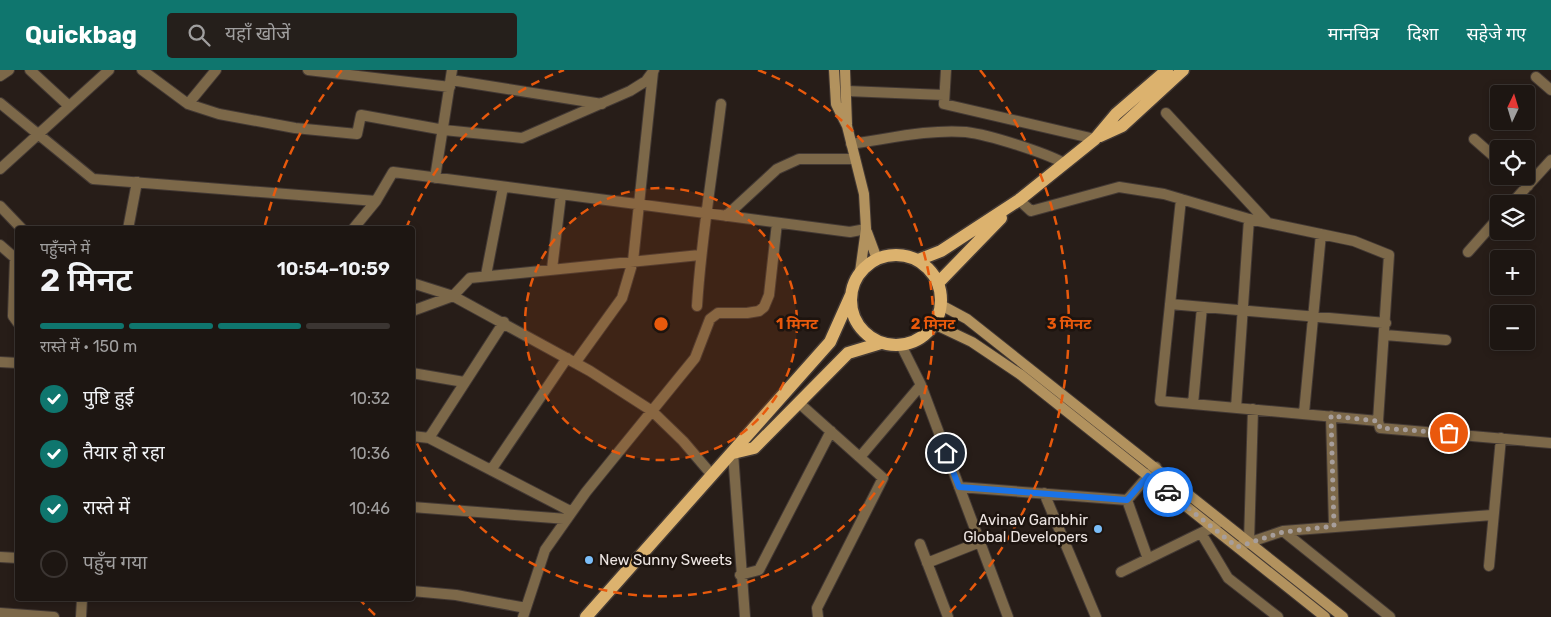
<!DOCTYPE html>
<html lang="hi">
<meta charset="utf-8">
<style>
:root{--surface:#1d1612;--page:#251f1b;--text:#f1f3f6;--muted:#a09f9f;--line:#3b3532;--accent:#0f766e}
body{margin:0;font-family:Rubik,"Noto Sans Devanagari",sans-serif;background:var(--page);color:var(--text);height:100vh;display:flex;flex-direction:column;font-size:19px;white-space:nowrap}
*{box-sizing:border-box;margin:0}
p{font-size:16px;color:var(--muted)}
.icon{flex:none;width:28px;height:28px;fill:none;stroke:currentColor;stroke-width:2;stroke-linecap:round;stroke-linejoin:round}
.map{position:relative;flex:1;overflow:hidden}
.details{position:absolute;left:15px;top:156px;width:400px;height:375px;display:flex;flex-direction:column;background:var(--surface);border-radius:5px;box-shadow:0 2px 8px #0003,0 0 0 1px var(--line)}
.details>*{flex:none}
.needle{width:32px;rotate:4deg}
.controls{position:absolute;left:1490px;top:15px;display:grid;gap:10px}
.controls a{display:grid;place-items:center;width:45px;height:45px;border-radius:5px;background:var(--surface);box-shadow:0 2px 8px #0003,0 0 0 1px var(--line);font-size:25px}
.pin{position:absolute;display:grid;place-items:center;width:42px;height:42px;color:#fff;margin:-21px;border:2px solid #fff;border-radius:50%;box-shadow:0 1px 5px #0007}
.courier{position:absolute;display:grid;place-items:center;width:50px;height:50px;margin:-25px;border:4px solid #1a73e8;border-radius:50%;background:#fff;color:#222;box-shadow:0 1px 6px #0007}
.summary em{font-style:normal;font-weight:600}
.summary div{display:flex;flex-direction:column-reverse}
.summary{display:flex;align-items:center;justify-content:space-between;height:85px;padding:0 25px}
h1{font-size:32px;font-weight:600;line-height:38px}
.bar{display:grid;grid-template-columns:repeat(4,1fr);gap:8px 5px;align-content:center;height:60px;padding:0 25px}
.bar i{height:6px;border-radius:4px;background:var(--line)}
.bar .active{background:var(--accent)}
.bar p{grid-column:span 4}
ol{padding:0 25px;list-style:none}
li{display:flex;align-items:center;gap:15px;height:55px}
li p{margin-inline-start:auto}
li .icon{padding:5px;border-radius:50%;background:var(--accent);color:#fff;stroke-width:4}
li:last-child{color:var(--muted)}
li i{width:28px;height:28px;border:2px solid var(--line);border-radius:50%}
header{display:flex;align-items:center;gap:30px;box-sizing:border-box;height:70px;padding:0 25px;background:var(--accent);color:#fff}
header strong{font-size:24px}
nav{display:flex;gap:28px;margin-inline-start:auto;font-size:18px}
.search{width:350px;height:45px;background:var(--page);display:flex;align-items:center;gap:12px;box-sizing:border-box;padding:0 18px;border-radius:5px;color:var(--muted);font-size:19px}
.map>svg:first-child{display:block}
.lines{fill:none;stroke-linecap:round;stroke-linejoin:round}
.street-casing{stroke:#433934;stroke-width:12}
.secondary-casing{stroke:#433934;stroke-width:12}
.primary-casing{stroke:#433934;stroke-width:15}
.street{stroke:#7c6849;stroke-width:10}
.secondary{stroke:#b2925e;stroke-width:10}
.primary{stroke:#dcb26e;stroke-width:12}
.done{stroke:#a79e9b;stroke-width:5;stroke-dasharray:0 9}
.route{stroke:#1a73e8;stroke-width:6}
.ring{fill:none;stroke:#e8590c;stroke-width:2.5;stroke-dasharray:9 6}
.poi-dot{fill:#7bbef9;stroke:#1d140f;stroke-width:2}
.labels{text-anchor:middle;dominant-baseline:central;stroke-width:5;stroke-linejoin:round;paint-order:stroke}
.poi-label{font-size:15px;fill:#ece4e1;stroke:#1d140f;text-anchor:end}
.centre{fill:#e8590c;stroke:#1d140f;stroke-width:2.5}
.ring-label{font-size:15px;text-anchor:middle;font-weight:bold;fill:#e8590c;stroke:#1d140f;stroke-width:5;stroke-linejoin:round;paint-order:stroke}
</style>
<header>
<strong>Quickbag</strong>
<div class="search"><svg class="icon" aria-label="search" viewBox="0 0 24 24"><circle cx="10" cy="10" r="6"/><path d="M15 15l6 6"/></svg>यहाँ खोजें</div>
<nav><a>मानचित्र</a><a>दिशा</a><a>सहेजे गए</a></nav>
</header>
<div class="map">
<svg width="1551" height="547" viewBox="0 0 1551 547">
<rect width="100%" height="100%" fill="#271d18"/>
<g class="lines">
<defs>
<path id="street" d="M30 0 69 36
M142 0 188 34 219 44 295 58 357 64 361 45 444 60 522 68 630 21 646 11 654 0
M308 0 450 17
M946 0 944 34 1095 69
M0 6 9 0
M1536 7 1551 20
M451 10 602 34
M847 21 944 25
M0 33 93 109 376 131
M188 34 216 0
M1166 43 1268 153
M1474 69 1499 91
M851 74C888 69 928 59 966 62 990 65 1043 82 1064 93
M0 99 109 0
M1516 106 1528 116
M435 108 452 0
M1181 129 1160 331 1378 351 1380 358 1551 373
M1019 130 1031 141 1119 117 1164 124 1249 149 1354 171 1389 185 1378 351
M1511 134 1551 90
M0 136 22 159
M726 146 777 99 799 89H855
M128 159 137 112
M353 159 376 131 393 102 850 162 866 159
M0 175 15 188 13 246 18 253
M1468 182 1499 147
M552 199 561 125
M486 205 503 117
M412 213 453 226 590 301 652 341 683 371 712 405
M1170 234 1386 253
M697 236C701 168 713 101 721 34
M412 241 453 226 470 208 700 185
M1385 265 1446 270
M901 275 921 315 1008 547
M0 292 18 293
M575 293 622 228 633 191 653 2
M412 303 464 312
M799 333 883 408 817 538 818 547
M1193 334 1202 237
M1236 338 1249 149
M1304 343 1321 164
M1331 346 1334 456
M412 366 429 368 572 442
M429 368 504 252
M733 383 745 547
M860 387 921 315
M491 400 567 288
M959 417 1127 430 1156 397
M1044 423 1096 547
M1127 430 1148 489
M412 437 567 449
M1283 461 1390 547
M1201 463 1228 508 1278 547
M1249 472 1253 339
M920 474 948 547
M1242 475 1283 461 1492 445
M0 487 18 488
M927 493 980 472
M1489 496 1501 368
M1121 502 1213 457 1219 452
M740 505 759 500 831 361
M412 521 456 525 526 538
M0 543 54 547
M81 547 82 529
M523 547 545 480 586 422 695 288 710 249 718 243H747L759 241 764 237 769 225 777 153"/>
<path id="secondary" d="M834 0 836 34 847 56 864 124 866 159 860 202
M845 0 847 54
M867 162 877 189
M941 235 967 249 1343 547
M934 254 972 272 1021 305 1325 547"/>
<path id="primary" d="M1100 66 1122 56 1183 0
M851 230a45 45 0 1 1 90 0a45 45 0 1 1-90 0Z
M918 190 941 181 1019 130 1095 69 1116 44 1167 0
M938 213 1001 148
M733 383 754 378 848 283 881 273
M586 547 830 272 851 225"/>
</defs>
<use href="#street" class="street-casing"/>
<use href="#secondary" class="secondary-casing"/>
<use href="#primary" class="primary-casing"/>
<use href="#street" class="street"/>
<use href="#secondary" class="secondary"/>
<use href="#primary" class="primary"/>
</g>
<g class="lines">
<path class="done" d="M1168 422 1237 477 1283 462 1334 456 1331 346 1378 351 1380 358 1449 363"/>
<path class="route" d="M946 383 959 417 1127 430 1148 406 1168 422"/>
</g>
<circle cx="661" cy="254" r="136" fill="#e8590c" fill-opacity=".12"/>
<g class="ring">
<circle cx="661" cy="254" r="136"/>
<path d="M406 159A272 272 0 0 1 564 0M758 0A272 272 0 1 1 413 365"/>
<path d="M375 545A408 408 0 0 1 360 530M265 155A408 408 0 0 1 342 0M980 0A408 408 0 0 1 947 545"/>
</g>
<g class="poi-dot">
<circle cx="1098" cy="459" r="5"/>
<circle cx="589" cy="490" r="5"/>
</g>
<g class="labels">
<g class="poi-label">
<text x="1088" y="450">Avinav Gambhir<tspan x="1088" dy="17">Global Developers</tspan></text>
<text x="599" y="490" text-anchor="start">New Sunny Sweets</text>
</g>
</g>
<circle cx="661" cy="254" r="8" class="centre"/>
<g class="ring-label">
<text x="797" y="259">1 मिनट</text>
<text x="933" y="259">2 मिनट</text>
<text x="1069" y="259">3 मिनट</text>
</g>
</svg>
<div class="controls">
<a><svg class="needle" viewBox="-14 -14 28 28"><path d="M0-13l5 13h-10z" fill="#e53935"/><path d="M0 13l5-13h-10z" fill="#a09f9f"/></svg></a>
<a><svg class="icon" aria-label="locate" viewBox="0 0 24 24"><circle cx="12" cy="12" r="6"/><path d="M12 2v4M12 18v4M2 12h4M18 12h4"/></svg></a>
<a><svg class="icon" aria-label="layers" viewBox="0 0 24 24"><path d="M12 4l9 5-9 5-9-5zM3 14l9 5 9-5"/></svg></a>
<a>+</a>
<a>−</a>
</div>
<div class="pin" style="left:1449px;top:363px;background:#ea580c"><svg class="icon" aria-label="bag" viewBox="0 0 24 24"><path d="M5 8h14l-1 12H6zM9 8a3 3 0 0 1 6 0"/></svg></div>
<div class="pin" style="left:946px;top:383px;background:#1f2937"><svg class="icon" aria-label="home" viewBox="0 0 24 24"><path d="M3 11l9-7 9 7M6 9v11h12V9"/></svg></div>
<div class="courier" style="left:1168px;top:422px"><svg class="icon" aria-label="car" viewBox="0 0 24 24"><path d="M5 17H2v-5l4-1 3-4h7l3 4 3 1v5h-3M9 17h6M6 11h13"/><circle cx="7" cy="17" r="2"/><circle cx="17" cy="17" r="2"/></svg></div>
<section class="details">
<div class="summary"><div><h1>2 मिनट</h1><p>पहुँचने में</p></div><em>10:54–10:59</em></div>
<div class="bar"><i class="active"></i><i class="active"></i><i class="active"></i><i></i><p>रास्ते में · 150 m</p></div>
<ol>
<li><svg class="icon" aria-label="check" viewBox="0 0 24 24"><path d="M5 12l5 5 9-10"/></svg>पुष्टि हुई<p>10:32</p></li>
<li><svg class="icon" aria-label="check" viewBox="0 0 24 24"><path d="M5 12l5 5 9-10"/></svg>तैयार हो रहा<p>10:36</p></li>
<li><svg class="icon" aria-label="check" viewBox="0 0 24 24"><path d="M5 12l5 5 9-10"/></svg>रास्ते में<p>10:46</p></li>
<li><i></i>पहुँच गया</li>
</ol>
</section>
</div>
